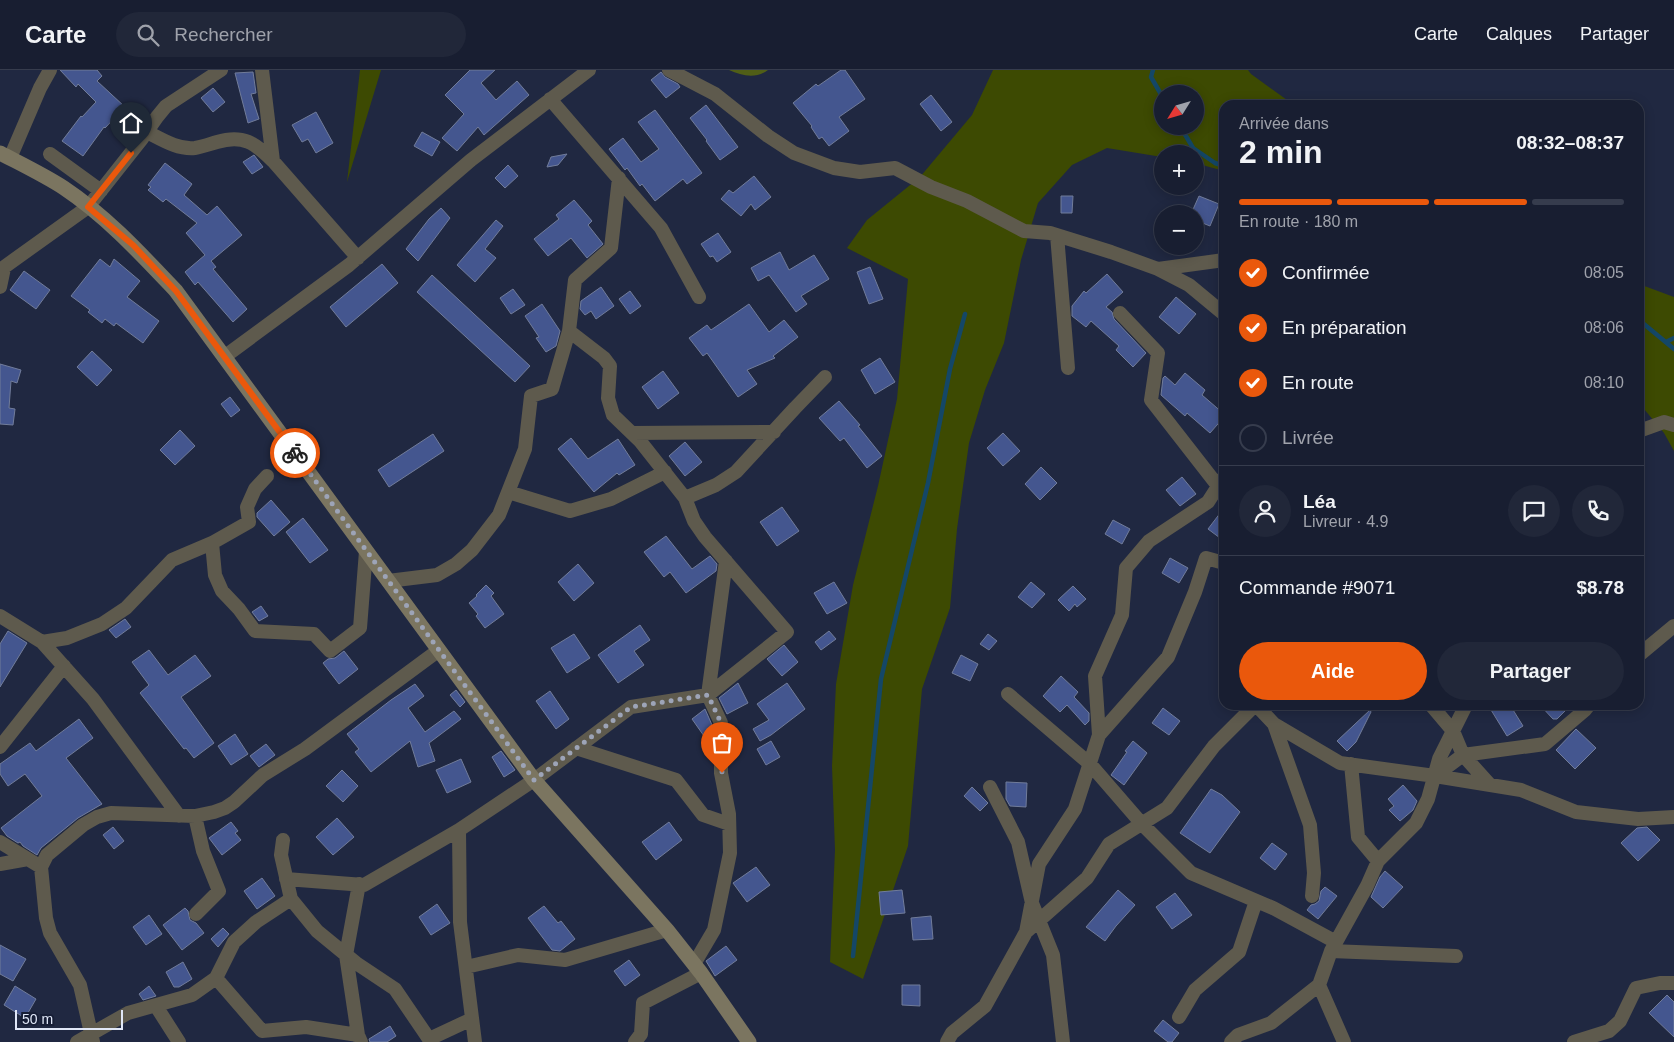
<!DOCTYPE html>
<html lang="fr">
<meta charset="utf-8">
<style>
:root{--surface:#181e31;--page:#212739;--text:#f1f3f6;--muted:#9fa2ab;--line:#363c4d;--accent:#ea580c}
body{margin:0;font-family:Helvetica,sans-serif;background:var(--page);color:var(--text);height:100vh;display:flex;flex-direction:column;font-size:19px;white-space:nowrap}
*{box-sizing:border-box;margin:0}
p{font-size:16px;color:var(--muted)}
.icon{flex:none;width:28px;height:28px;fill:none;stroke:currentColor;stroke-width:2;stroke-linecap:round;stroke-linejoin:round}
.map{position:relative;flex:1;overflow:hidden}
.side{position:absolute;left:1219px;top:30px;width:425px;height:610px;display:flex;flex-direction:column;background:var(--surface);border-radius:15px;box-shadow:0 2px 12px #0003,0 0 0 1px var(--line)}
.side>*{flex:none}
.needle{width:32px;rotate:233deg}
.fabs{position:absolute;left:1154px;top:15px;display:grid;gap:10px}
.fabs a{display:grid;place-items:center;width:50px;height:50px;border-radius:50%;background:var(--surface);box-shadow:0 2px 12px #0003,0 0 0 1px var(--line);font-size:25px}
.scale{position:absolute;left:15px;bottom:12px;width:108px;box-sizing:border-box;padding-left:5px;border:2px solid #e0e7f7;border-top:0;font-size:14px;line-height:18px;white-space:nowrap;color:#e0e7f7;-webkit-text-stroke:4px #171e36;paint-order:stroke}
.pin{position:absolute;display:grid;place-items:center;width:42px;height:42px;color:#fff;margin:-51px -21px;border-radius:50% 50% 50% 0;rotate:-45deg;box-shadow:0 0 5px #0007}
.pin .icon{rotate:45deg}
.courier{position:absolute;display:grid;place-items:center;width:50px;height:50px;margin:-25px;border:4px solid #ea580c;border-radius:50%;background:#fff;color:#222;box-shadow:0 1px 6px #0007}
.summary em{font-style:normal;font-weight:600}
.summary div{display:flex;flex-direction:column-reverse}
.summary{display:flex;align-items:center;justify-content:space-between;height:85px;padding:0 20px}
h1{font-size:32px;font-weight:600;line-height:38px}
.bar{display:grid;grid-template-columns:repeat(4,1fr);gap:8px 5px;align-content:center;height:60px;padding:0 20px}
.bar i{height:6px;border-radius:4px;background:var(--line)}
.bar .on{background:var(--accent)}
.bar p{grid-column:span 4}
.line{display:flex;align-items:center;gap:12px;padding:0 20px;border-top:1px solid var(--line)}
.line div{flex:1}
.round{display:grid;place-items:center;flex:none;width:52px;height:52px;border-radius:26px;background:var(--page)}
ol{padding:0 20px;list-style:none}
li{display:flex;align-items:center;gap:15px;height:55px}
li p{margin-inline-start:auto}
li .icon{padding:5px;border-radius:50%;background:var(--accent);color:#fff;stroke-width:4}
li:last-child{color:var(--muted)}
li i{width:28px;height:28px;border:2px solid var(--line);border-radius:50%}
.cta{display:flex;gap:10px;margin-top:auto;padding:10px 20px}
.cta a{flex:1;height:58px;border-radius:30px;background:var(--accent);color:#fff;font-size:20px;font-weight:600;line-height:58px;text-align:center}
.cta a+a{background:var(--page);color:var(--text)}
header{display:flex;align-items:center;gap:30px;box-sizing:border-box;height:70px;padding:0 25px;background:var(--surface);border-bottom:1px solid var(--line)}
header strong{font-size:24px}
nav{display:flex;gap:28px;margin-inline-start:auto;font-size:18px}
.search{width:350px;height:45px;background:var(--page);display:flex;align-items:center;gap:12px;box-sizing:border-box;padding:0 18px;border-radius:28px;color:var(--muted);font-size:19px}
.map>svg:first-child{display:block}
.green{fill:#3d4a02;fill-rule:evenodd}
.forest{fill:#505e17}
.lines{fill:none;stroke-linecap:round;stroke-linejoin:round}
.stream{stroke:#144767;stroke-width:4.5}
.building{fill:#44568f;stroke:#717c9a}
.street{stroke:#5e5a4d;stroke-width:14}
.secondary{stroke:#7b7560;stroke-width:15}
.done{stroke:#9da4b7;stroke-width:5;stroke-dasharray:0 9}
.route{stroke:#ea580c;stroke-width:6}
</style>
<header>
<strong>Carte</strong>
<div class="search"><svg class="icon" aria-label="search" viewBox="0 0 24 24"><circle cx="10" cy="10" r="6"/><path d="M15 15l6 6"/></svg>Rechercher</div>
<nav><a>Carte</a><a>Calques</a><a>Partager</a></nav>
</header>
<div class="map">
<svg width="1674" height="972" viewBox="0 0 1674 972">
<rect width="100%" height="100%" fill="#202841"/>
<path class="green" d="M360 0H381L347 112Z
M993 0H1248L1251 4 1294 35H1224V101L1195 93V84H1162V87L1107 78 1072 95 1038 133 1021 190 1004 273 985 320 969 373 957 459 950 538 922 619 908 776 863 909 830 892 835 780 832 696 836 614 853 515 878 416 897 329 908 209 847 178 867 150 920 107 972 45ZM1162 24H1195V56H1162Z
M1639 214 1674 227V381L1664 363 1639 333Z"/>
<path class="forest" d="M729 0H768C756 9 742 6 729 0Z"/>
<g class="lines">
<path class="stream" d="M1153 0 1151 7 1162 26
M1180 56 1193 78 1215 93 1224 96
M1639 250 1674 279
M1666 272 1674 268
M853 886 881 609 928 413 950 299 965 244"/>
</g>
<path class="building" d="M60 0H97L102 6 97 11 125 37 105 58 104 57 83 86 62 71 81 46 82 47 96 32 78 14 76 17Z
M470 0H495L481 13 496 30 517 11 529 25 484 65 478 57 457 81 442 68 464 44 445 25Z
M841 0H845L865 29 839 47 849 61 829 76 822 67 819 69 811 57 812 56 793 33 816 14 818 16Z
M253 2 256 23 251 24 259 49 248 53 235 3Z
M661 2 665 7 678 14 680 17 666 28 651 10Z
M213 18 225 32 213 42 201 28Z
M931 25 952 52 941 61 920 34Z
M706 35 738 77 720 90 706 71 707 70 690 48Z
M655 40 702 103 687 114 683 109 655 131 642 114 640 116 627 98 625 100 609 79 623 68 641 92 659 79 638 52Z
M316 42 333 73 316 83 308 69 302 72 292 55Z
M422 62 440 72 432 86 414 76Z
M567 84 558 95 547 97 551 87Z
M254 85 263 97 252 104 243 92Z
M165 93 192 114 184 125 207 145 217 136 242 165 211 191 216 197 213 199 247 239 233 252 198 212 195 215 185 202 205 185 186 163 197 153 166 129 163 132 148 120 151 117 148 115Z
M508 95 518 106 505 118 495 108Z
M754 106 771 127 755 140 751 134 741 146 721 129 729 120 733 123Z
M1061 126H1073L1072 143H1061Z
M1199 126 1219 134 1210 156 1195 150V144H1191Z
M574 130 592 151 588 155 603 174 587 188 571 168 548 186 534 169 559 149 556 145Z
M441 138 450 148 418 191 406 179 429 149Z
M496 150 503 156 485 179 496 188 475 212 457 195Z
M718 163 731 182 717 192 713 186 710 187 701 174Z
M780 182 789 200 814 185 829 209 801 226 807 234 796 242 769 205 758 211 751 198Z
M100 189 110 197 114 189 140 211 127 227 159 251 143 273 116 253 114 256 105 249 102 253 88 242 90 240 71 226Z
M382 194 398 213 346 257 330 237Z
M870 197 883 229 869 234 857 202Z
M24 201 50 220 36 239 10 220Z
M1107 204 1123 222 1106 237 1112 242 1114 249 1146 283 1133 297 1116 280 1119 276 1091 251 1086 257 1072 246V236L1084 221 1086 223Z
M432 205 530 296 515 312 417 222Z
M601 217 614 236 596 249 591 241 585 245 580 239 581 231Z
M513 219 525 235 511 244 500 228Z
M630 221 641 236 630 244 619 229Z
M1176 227 1196 244 1179 264 1159 247Z
M542 234 560 261 556 276 546 282 536 268 539 267 525 246Z
M749 234 769 262 784 250 798 267 773 286 775 288 747 300 757 314 738 327 707 283 703 286 689 268 707 255 711 260Z
M92 281 112 300 97 316 77 297Z
M880 288 895 312 875 324 861 300Z
M0 294 21 300 17 313 11 311 9 338 15 339 13 355 0 354Z
M663 301 679 323 658 339 642 317Z
M1185 303 1205 320 1202 325 1224 344V347L1210 363 1187 343 1185 346 1161 325 1163 308 1165 306 1175 315Z
M230 327 240 340 231 347 221 334Z
M839 331 860 355 858 356 882 386 867 398 844 368 840 371 819 348Z
M180 360 195 376 175 395 160 380Z
M1003 363 1020 381 1003 396 987 378Z
M433 364 444 381 389 417 378 400Z
M571 368 588 389 618 369 635 395 619 405 617 403 594 422 558 379Z
M685 372 702 392 685 406 669 386Z
M1041 397 1057 413 1040 430 1025 414Z
M1182 407 1196 424 1180 436 1166 420Z
M271 430 290 452 274 466 257 447V443Z
M782 437 799 461 777 476 760 452Z
M1224 438V471L1208 459Z
M303 448 328 480 310 493 286 462Z
M1113 450 1130 459 1122 474 1105 464Z
M666 466 692 499 710 486 717 494 716 501 686 523 670 502 664 507 644 482Z
M1170 488 1188 498 1179 513 1162 503Z
M578 494 594 513 574 531 558 512Z
M834 512 847 533 827 544 814 523Z
M1031 512 1045 524 1032 538 1018 527Z
M486 515 494 523 491 526 504 544 485 558 476 546 478 544 469 533 477 526 476 525Z
M1073 516 1086 529 1077 537 1075 534 1069 541 1058 530Z
M261 536 268 546 259 551 252 542Z
M125 549 131 557 116 568 109 560Z
M640 555 650 570 634 581 644 595 618 613 598 585Z
M8 561 27 573 0 617V574Z
M829 561 836 569 821 580 815 572Z
M574 564 590 588 567 603 551 578Z
M988 564 997 571 989 580 980 574Z
M784 575 798 592 782 606 767 589Z
M149 580 168 605 195 585 211 606 181 627 214 673 194 688 186 678 184 679 140 623 149 615 132 592Z
M344 581 358 599 339 614 323 593 328 589 335 588Z
M961 585 978 594 970 611 952 603Z
M1061 606 1078 622 1074 627 1089 643V651L1085 655 1067 635 1060 642 1043 626Z
M738 613 748 633 727 644 719 628Z
M787 613 805 639 771 665 760 671 753 659 769 650 757 634Z
M415 614 424 626 408 638 425 662 454 641 461 649 429 673 435 691 418 697 410 671 371 702 355 682 359 679 347 664 391 630Z
M456 620 465 632 460 637 450 625Z
M550 621 569 649 556 659 536 631Z
M1488 635H1510L1523 656 1507 666Z
M1540 635H1571L1557 649H1553Z
M1163 638 1180 651 1169 665 1152 653Z
M705 639 712 655V660L704 666 692 649Z
M1370 640 1371 642 1356 672 1347 681 1337 671Z
M79 649 93 668 66 688 102 734 78 748 41 778 37 785 23 776 20 772 18 773 7 766 1 758 42 726 25 704 8 716 0 704V694L30 673 36 681Z
M1576 659 1596 678 1575 699 1556 680Z
M235 664 248 684 231 695 218 676Z
M771 671 780 687 766 695 757 679Z
M1133 671 1147 683 1124 715 1111 705 1127 682 1125 681Z
M266 674 275 685 259 697 250 686Z
M501 681 515 700 504 707 492 687Z
M461 689 471 712 447 723 436 700Z
M342 700 358 716 343 732 326 716Z
M1006 712 1027 713 1026 737 1010 736 1006 729Z
M1403 715 1417 731 1413 740 1400 751 1389 740 1394 736 1388 729Z
M972 717 988 733 980 741 964 726Z
M1211 719 1222 725 1240 742 1210 783 1180 763Z
M337 748 354 767 333 785 316 767Z
M231 752 238 761 235 763 241 770 222 785 209 768Z
M669 752 682 770 656 790 642 772Z
M113 757 124 771 114 779 103 765Z
M1647 757 1660 770 1638 791 1621 773 1637 758Z
M1272 773 1287 784 1275 800 1260 788Z
M756 797 770 815 747 832 733 813Z
M1385 801 1403 817 1383 838 1371 827 1380 807Z
M262 808 275 826 257 839 244 821Z
M1325 817 1337 826 1318 849 1307 840 1311 835 1315 834 1319 831 1321 821Z
M902 820 905 843 881 845 879 822Z
M1118 820 1135 835 1116 856 1105 871 1086 857Z
M1175 823 1192 845 1172 859 1156 837Z
M437 834 450 853 431 865 419 847Z
M544 836 558 853 561 851 575 869 560 881 552 880 528 848Z
M185 838 188 841 190 850 196 853 204 863 182 880 163 855Z
M149 845 162 864 146 875 133 857Z
M931 846 933 869 913 870 911 848Z
M223 858 229 864 218 877 211 869Z
M0 875 26 889 13 911 0 904Z
M726 876 737 890 715 906 706 891Z
M629 890 640 905 625 916 614 901Z
M183 892 192 909 179 917H174L166 902Z
M902 915H920V936L902 935Z
M15 916 36 929 25 948 4 935Z
M149 916 156 926 143 930 139 924Z
M1667 925 1674 932V967L1649 943Z
M1163 950 1179 963 1172 972H1168L1154 961Z
M390 956 396 966 387 972H370L369 969Z"/>
<g class="lines">
<path class="street" d="M262 0 273 91
M669 0 715 24 768 66 794 83 834 98 860 102 895 98 931 117 967 131 1024 161 1050 163 1111 182 1158 199 1189 215 1224 244
M550 29 661 158 699 227
M147 62C161 69 178 80 195 78 202 77 210 74 217 72 243 64 255 73 273 91L358 188
M50 84 101 121
M10 88 40 18 50 0
M1057 165 1068 298
M1158 199 1224 190
M0 200 88 137 141 70 157 47 166 36 221 0
M0 217 4 198
M1120 243 1158 283 1151 330 1218 416 1224 421
M224 287 349 195 471 90 589 0
M1639 361 1664 352 1674 355
M632 363 774 362
M508 422 570 441 611 429 665 402
M685 428 716 415 736 402 795 338 825 307
M212 473 215 505 222 521 239 539 255 561 314 564 330 581 360 558 366 481
M388 511 437 505 456 494 472 480 499 445 525 379 531 326 552 319 569 261 575 210 611 178 619 108
M0 546 42 572 93 629 179 746
M42 572 67 568 102 554 126 538 172 490 212 473 249 452 247 437 255 419 267 406
M1639 585 1674 556
M1008 624 1090 694 1142 754 1191 803 1273 838 1336 872
M1256 635 1274 654 1340 693 1435 706 1521 720 1576 742 1638 749 1674 747
M1431 635 1453 661 1463 685 1490 715
M1274 654 1310 755 1314 803 1312 826
M1099 665 1168 587 1195 522 1206 488 1224 493
M0 677 64 596
M576 678 676 710 703 745 729 754
M1351 694 1358 767 1378 791
M1435 706 1463 685 1545 674 1585 640 1589 635
M990 717 1018 772 1032 833 1053 885 1063 972
M195 746 203 781 219 821 196 844
M283 770 281 785 291 829 317 861 356 893 395 919 429 969 472 949
M0 772 41 797
M0 794 28 789
M286 809 364 815 459 760
M359 814 346 885 358 965 361 972
M1026 862 1039 794 1075 739 1099 665 1095 606 1122 545 1126 498 1149 471 1208 432 1224 407
M1331 881 1456 886
M694 894 714 860 730 783 729 744 721 703V653L708 625 726 491
M466 897 518 885 565 890 667 860
M216 908 262 961 306 957 358 965
M1319 915 1344 972
M156 936 179 972
M1179 947 1195 920 1239 882 1256 831
M77 972 128 943 192 925 216 908 234 872 256 852 291 829
M93 972 80 915 50 863 46 848 41 797 47 785 83 755 97 747 111 743 195 746 214 742 225 738 234 732 263 705 305 679 439 580
M475 972 460 852 459 760 534 710 631 637 708 625 787 562 705 467 694 451 685 428 640 371 613 345 608 328 610 296 604 288 569 261
M635 972 641 964 643 933 701 903
M947 972 952 963 985 936 1026 862 1087 808 1109 774 1167 738 1214 676 1255 635
M1231 972 1238 965 1271 953 1319 915 1331 881 1367 816 1378 791 1416 753 1428 729 1439 689 1466 635
M1574 972 1609 961 1620 951 1636 918 1660 913H1674"/>
<path class="secondary" d="M0 83C21 94 44 105 64 118 106 146 141 184 176 221L534 710 667 860 701 903 749 972"/>
</g>
<g class="lines">
<path class="done" d="M295 383 534 710 631 637 708 625 721 653 722 703"/>
<path class="route" d="M131 83 88 137 133 175 176 221 295 383"/>
</g>
</svg>
<div class="fabs">
<a><svg class="needle" viewBox="-14 -14 28 28"><path d="M0-13l5 13h-10z" fill="#e53935"/><path d="M0 13l5-13h-10z" fill="#9fa2ab"/></svg></a>
<a>+</a>
<a>−</a>
</div>
<div class="scale">50 m</div>
<div class="pin" style="left:722px;top:703px;background:#ea580c"><svg class="icon" aria-label="bag" viewBox="0 0 24 24"><path d="M5 8h14l-1 12H6zM9 8a3 3 0 0 1 6 0"/></svg></div>
<div class="pin" style="left:131px;top:83px;background:#1f2937"><svg class="icon" aria-label="home" viewBox="0 0 24 24"><path d="M3 11l9-7 9 7M6 9v11h12V9"/></svg></div>
<div class="courier" style="left:295px;top:383px"><svg class="icon" aria-label="bike" viewBox="0 0 24 24"><circle cx="6" cy="16" r="4"/><circle cx="18" cy="16" r="4"/><path d="M6 16l4-8h5l3 8M10 8l3 8H6M13 5h3"/></svg></div>
<section class="side">
<div class="summary"><div><h1>2 min</h1><p>Arrivée dans</p></div><em>08:32–08:37</em></div>
<div class="bar"><i class="on"></i><i class="on"></i><i class="on"></i><i></i><p>En route · 180 m</p></div>
<ol>
<li><svg class="icon" aria-label="check" viewBox="0 0 24 24"><path d="M5 12l5 5 9-10"/></svg>Confirmée<p>08:05</p></li>
<li><svg class="icon" aria-label="check" viewBox="0 0 24 24"><path d="M5 12l5 5 9-10"/></svg>En préparation<p>08:06</p></li>
<li><svg class="icon" aria-label="check" viewBox="0 0 24 24"><path d="M5 12l5 5 9-10"/></svg>En route<p>08:10</p></li>
<li><i></i>Livrée</li>
</ol>
<div class="line" style="height:90px"><a class="round"><svg class="icon" aria-label="person" viewBox="0 0 24 24"><circle cx="12" cy="8" r="4"/><path d="M4 21q1-7 8-7t8 7"/></svg></a><div><b>Léa</b><p>Livreur · 4.9</p></div><a class="round"><svg class="icon" aria-label="chat" viewBox="0 0 24 24"><path d="M4 5h16v11H9l-5 4z"/></svg></a><a class="round"><svg class="icon" aria-label="phone" viewBox="0 0 24 24"><path d="M5 4h4l2 5-3 2q2 4 5 5l2-3 5 2v4C11 20 4 13 5 4z"/></svg></a></div>
<div class="line" style="height:65px"><div>Commande #9071</div><b>$8.78</b></div>
<div class="cta"><a>Aide</a><a>Partager</a></div>
</section>
</div>
